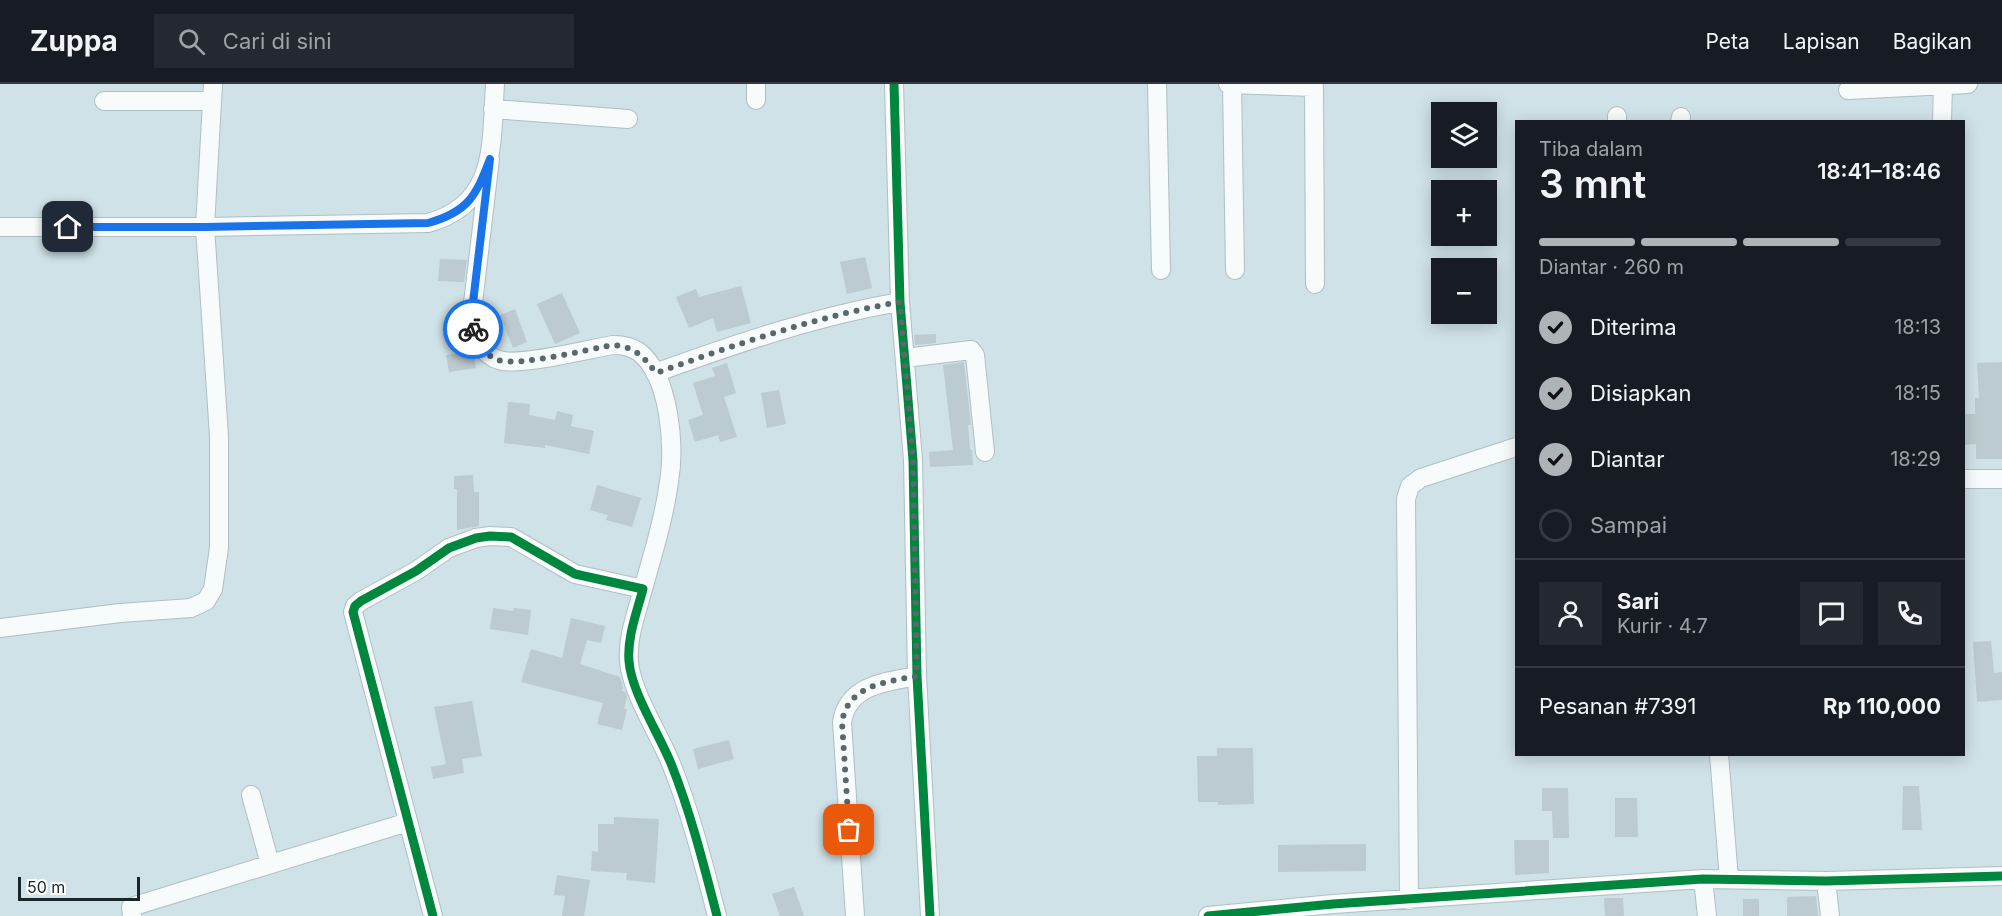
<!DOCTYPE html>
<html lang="id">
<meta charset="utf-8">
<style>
:root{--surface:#171b24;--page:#242831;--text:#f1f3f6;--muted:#9ea1a6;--line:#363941;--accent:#adb4b8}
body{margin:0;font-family:Inter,sans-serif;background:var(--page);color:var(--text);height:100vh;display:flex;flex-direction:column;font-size:22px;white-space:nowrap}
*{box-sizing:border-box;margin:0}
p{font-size:20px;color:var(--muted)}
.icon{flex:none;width:33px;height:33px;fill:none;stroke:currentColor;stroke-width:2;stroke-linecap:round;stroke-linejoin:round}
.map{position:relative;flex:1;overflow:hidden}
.side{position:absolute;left:1515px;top:36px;width:450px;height:636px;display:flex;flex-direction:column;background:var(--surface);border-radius:0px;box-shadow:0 3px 15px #0003}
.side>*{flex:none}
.controls{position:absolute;left:1431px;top:18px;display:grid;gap:12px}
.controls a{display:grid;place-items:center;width:66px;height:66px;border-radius:0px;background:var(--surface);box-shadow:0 3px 15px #0003;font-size:30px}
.scale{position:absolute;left:18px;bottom:15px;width:122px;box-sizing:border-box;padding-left:6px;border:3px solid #19272a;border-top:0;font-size:16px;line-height:21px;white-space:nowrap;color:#19272a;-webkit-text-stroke:4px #fff;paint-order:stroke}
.pin{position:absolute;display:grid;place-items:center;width:51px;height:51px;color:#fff;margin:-26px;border-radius:12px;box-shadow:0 3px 9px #0006}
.courier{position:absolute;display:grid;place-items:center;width:60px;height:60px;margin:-30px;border:4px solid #1a73e8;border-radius:50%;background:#fff;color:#222;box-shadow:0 2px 8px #0007}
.summary em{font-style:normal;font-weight:600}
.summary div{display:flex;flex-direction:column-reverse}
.summary{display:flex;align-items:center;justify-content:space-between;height:102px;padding:0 24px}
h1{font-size:39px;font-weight:600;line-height:45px}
.bar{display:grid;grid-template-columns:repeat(4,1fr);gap:9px 6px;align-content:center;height:72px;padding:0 24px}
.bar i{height:8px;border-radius:4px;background:var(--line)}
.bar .on{background:var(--accent)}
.bar p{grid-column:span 4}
.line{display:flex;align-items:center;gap:15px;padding:0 24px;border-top:2px solid var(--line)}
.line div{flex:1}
.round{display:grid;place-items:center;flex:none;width:63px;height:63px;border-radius:0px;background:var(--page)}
ol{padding:0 24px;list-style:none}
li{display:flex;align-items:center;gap:18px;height:66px}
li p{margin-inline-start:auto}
li .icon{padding:6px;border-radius:50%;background:var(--accent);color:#111;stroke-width:4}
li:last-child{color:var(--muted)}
li i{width:33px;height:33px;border:3px solid var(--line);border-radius:50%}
header{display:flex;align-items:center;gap:36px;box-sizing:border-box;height:84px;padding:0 30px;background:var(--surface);border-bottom:2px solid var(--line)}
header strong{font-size:28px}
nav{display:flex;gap:33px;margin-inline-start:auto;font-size:21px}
.search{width:420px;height:54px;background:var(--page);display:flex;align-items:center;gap:15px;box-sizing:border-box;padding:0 21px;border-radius:0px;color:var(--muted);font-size:22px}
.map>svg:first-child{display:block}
.building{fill:#bccbcf}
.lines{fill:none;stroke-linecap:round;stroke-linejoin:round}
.minor-casing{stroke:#b0bfc3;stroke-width:20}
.minor{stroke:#f8fbfb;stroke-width:18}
.cycleway-casing{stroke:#fff;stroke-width:13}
.cycleway{stroke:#00873e;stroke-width:9}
.done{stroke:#59686c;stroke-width:6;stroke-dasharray:0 10.8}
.route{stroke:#1a73e8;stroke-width:8}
</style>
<header>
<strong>Zuppa</strong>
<div class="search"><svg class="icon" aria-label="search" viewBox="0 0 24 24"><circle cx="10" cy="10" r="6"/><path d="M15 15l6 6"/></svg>Cari di sini</div>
<nav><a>Peta</a><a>Lapisan</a><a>Bagikan</a></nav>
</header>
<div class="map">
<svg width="2002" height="832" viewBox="0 0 2002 832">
<rect width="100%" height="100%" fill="#cfe2e7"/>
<path class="building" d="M865 173 872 204 847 210 840 178Z
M440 175 467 176 464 198 438 197Z
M741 202 751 239 717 248 713 234 689 244 676 213 696 205 699 213Z
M562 209 580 249 555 260 537 220Z
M515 225 527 258 513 264 500 231Z
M936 250V259L915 261 914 251Z
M471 267 474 271 476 284 449 288 446 271Z
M964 278 971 341H968L970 366H972L973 381 930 383 929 368 953 366 943 281Z
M2002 278V375H1976V360L1964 361V330H1975V314H1979L1977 279Z
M727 279 736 309 724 313 737 353 720 358 718 351 695 358 688 336 703 331 693 299 715 292 712 284Z
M779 306 786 340 767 344 761 309Z
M508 318 530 320 529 331 555 336 557 327 573 331 571 342 594 347 589 370 545 361V364L504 359Z
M473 391 474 408H479V442L457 446V405H454V392Z
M597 401 641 414 632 443 606 436 608 431 590 426Z
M493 524 513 527 514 524 531 526 528 551 490 545Z
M571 534 605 542 601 559 587 556 580 580 620 593 623 603 622 607 625 608 627 613 624 625H627L622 646 597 640 603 619 521 598 531 565 562 574Z
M1991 557 1994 589 2002 588V616L1977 618 1973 558Z
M472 617 482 672 462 675 464 689 433 695 431 683 446 680 434 623Z
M729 656 734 675 698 685 693 665Z
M1217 664H1253L1254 720 1218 721V718H1198L1197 672H1217Z
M1903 702H1919L1922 746H1902Z
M1542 704H1568L1569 754H1553L1552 727H1542Z
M1615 714H1637L1638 753H1615Z
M614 733 659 735 655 799 626 796 627 789 591 787 592 767 598 768V740H614Z
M1514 756H1549V789L1515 791Z
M1366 760V787L1278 788V761Z
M557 791 590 796 584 832H562L565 812 554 811Z
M794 803 804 832H780L772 810Z
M1816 812 1818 832H1787V813Z
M1604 814H1623L1624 832H1605Z
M1743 815H1759V832H1743Z"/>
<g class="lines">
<defs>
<path id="minor" d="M756 0V16
M894 0 900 218 913 376 917 592 930 832
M1157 0 1161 186
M1228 0 1314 3 1315 200
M1232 0 1235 186
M1848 6 1968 0
M104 17H212
M493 25 628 35
M1617 32V38
M1680 38 1681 33
M1942 38 1943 1
M490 75 471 236C474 252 482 271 499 276 519 283 589 265 613 261 623 261 632 263 639 268 670 292 675 363 669 398 664 434 653 470 643 505
M0 143H205L428 139C498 120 491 59 495 0
M905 274 971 266 975 271 985 368
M655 289C735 260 817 232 900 218
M1964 395H2002
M0 544 120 529 191 524 206 517 213 505 219 464V352L205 143 213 0
M1719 670 1729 795
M251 711 270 780
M1703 795 1707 832
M1826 797 1830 832
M1409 816 1406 415 1410 402 1421 394 1516 363
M132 832 131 823 408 738
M433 832 353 528 355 522 361 517 416 487 449 464 476 454 490 452 511 453 575 490 643 505C637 528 627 553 629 577 631 608 660 651 672 682 691 730 704 782 717 832
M855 832 842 638C848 601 885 598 917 592
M1208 832 1333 820 1703 795 1826 797 2002 792"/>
</defs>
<use href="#minor" class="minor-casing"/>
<use href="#minor" class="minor"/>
<defs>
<path id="cycleway" d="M894 0 900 218 913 376 917 592 930 832
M433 832 353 528 355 522 361 517 416 487 449 464 476 454 490 452 511 453 575 490 643 505C637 528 627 553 629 577 631 608 660 651 672 682 691 730 704 782 717 832
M1208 832 1333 820 1703 795 1826 797 2002 792"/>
</defs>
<use href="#cycleway" class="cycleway-casing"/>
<use href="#cycleway" class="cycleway"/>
</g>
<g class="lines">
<path class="done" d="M473 245C477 257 484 271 498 276 518 283 589 265 613 261 635 263 643 272 656 289 735 261 817 232 900 218L913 376 917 592C886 598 848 601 842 638L849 746"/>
<path class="route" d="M68 143H205L428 139C468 128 476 112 490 75L472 227 473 245"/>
</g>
</svg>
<div class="controls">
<a><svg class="icon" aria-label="layers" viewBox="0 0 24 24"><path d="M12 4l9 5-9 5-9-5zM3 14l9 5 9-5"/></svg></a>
<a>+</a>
<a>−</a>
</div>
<div class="scale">50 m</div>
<div class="pin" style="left:849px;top:746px;background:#ea580c"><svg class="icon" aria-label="bag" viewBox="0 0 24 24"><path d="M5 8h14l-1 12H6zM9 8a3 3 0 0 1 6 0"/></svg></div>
<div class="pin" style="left:68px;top:143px;background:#1f2937"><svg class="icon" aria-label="home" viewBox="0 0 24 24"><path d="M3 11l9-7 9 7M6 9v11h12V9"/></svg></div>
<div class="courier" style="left:473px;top:245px"><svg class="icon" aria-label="bike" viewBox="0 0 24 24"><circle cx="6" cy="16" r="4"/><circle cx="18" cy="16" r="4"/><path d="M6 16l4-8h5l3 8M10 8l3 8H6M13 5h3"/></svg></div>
<section class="side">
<div class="summary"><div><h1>3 mnt</h1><p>Tiba dalam</p></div><em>18:41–18:46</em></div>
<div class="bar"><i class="on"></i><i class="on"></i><i class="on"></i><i></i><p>Diantar · 260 m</p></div>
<ol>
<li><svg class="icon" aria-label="check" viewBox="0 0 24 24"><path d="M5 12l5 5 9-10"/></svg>Diterima<p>18:13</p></li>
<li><svg class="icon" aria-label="check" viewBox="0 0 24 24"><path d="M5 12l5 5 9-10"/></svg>Disiapkan<p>18:15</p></li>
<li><svg class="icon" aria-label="check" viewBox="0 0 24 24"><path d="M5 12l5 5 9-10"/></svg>Diantar<p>18:29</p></li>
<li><i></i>Sampai</li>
</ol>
<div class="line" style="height:108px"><a class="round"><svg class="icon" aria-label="person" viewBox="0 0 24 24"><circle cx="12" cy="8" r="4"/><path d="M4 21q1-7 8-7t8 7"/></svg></a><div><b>Sari</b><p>Kurir · 4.7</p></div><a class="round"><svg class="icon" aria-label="chat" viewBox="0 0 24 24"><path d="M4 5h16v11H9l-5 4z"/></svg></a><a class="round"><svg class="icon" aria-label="phone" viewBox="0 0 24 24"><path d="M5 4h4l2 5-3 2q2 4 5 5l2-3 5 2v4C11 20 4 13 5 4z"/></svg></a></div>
<div class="line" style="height:78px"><div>Pesanan #7391</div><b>Rp 110,000</b></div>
</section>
</div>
